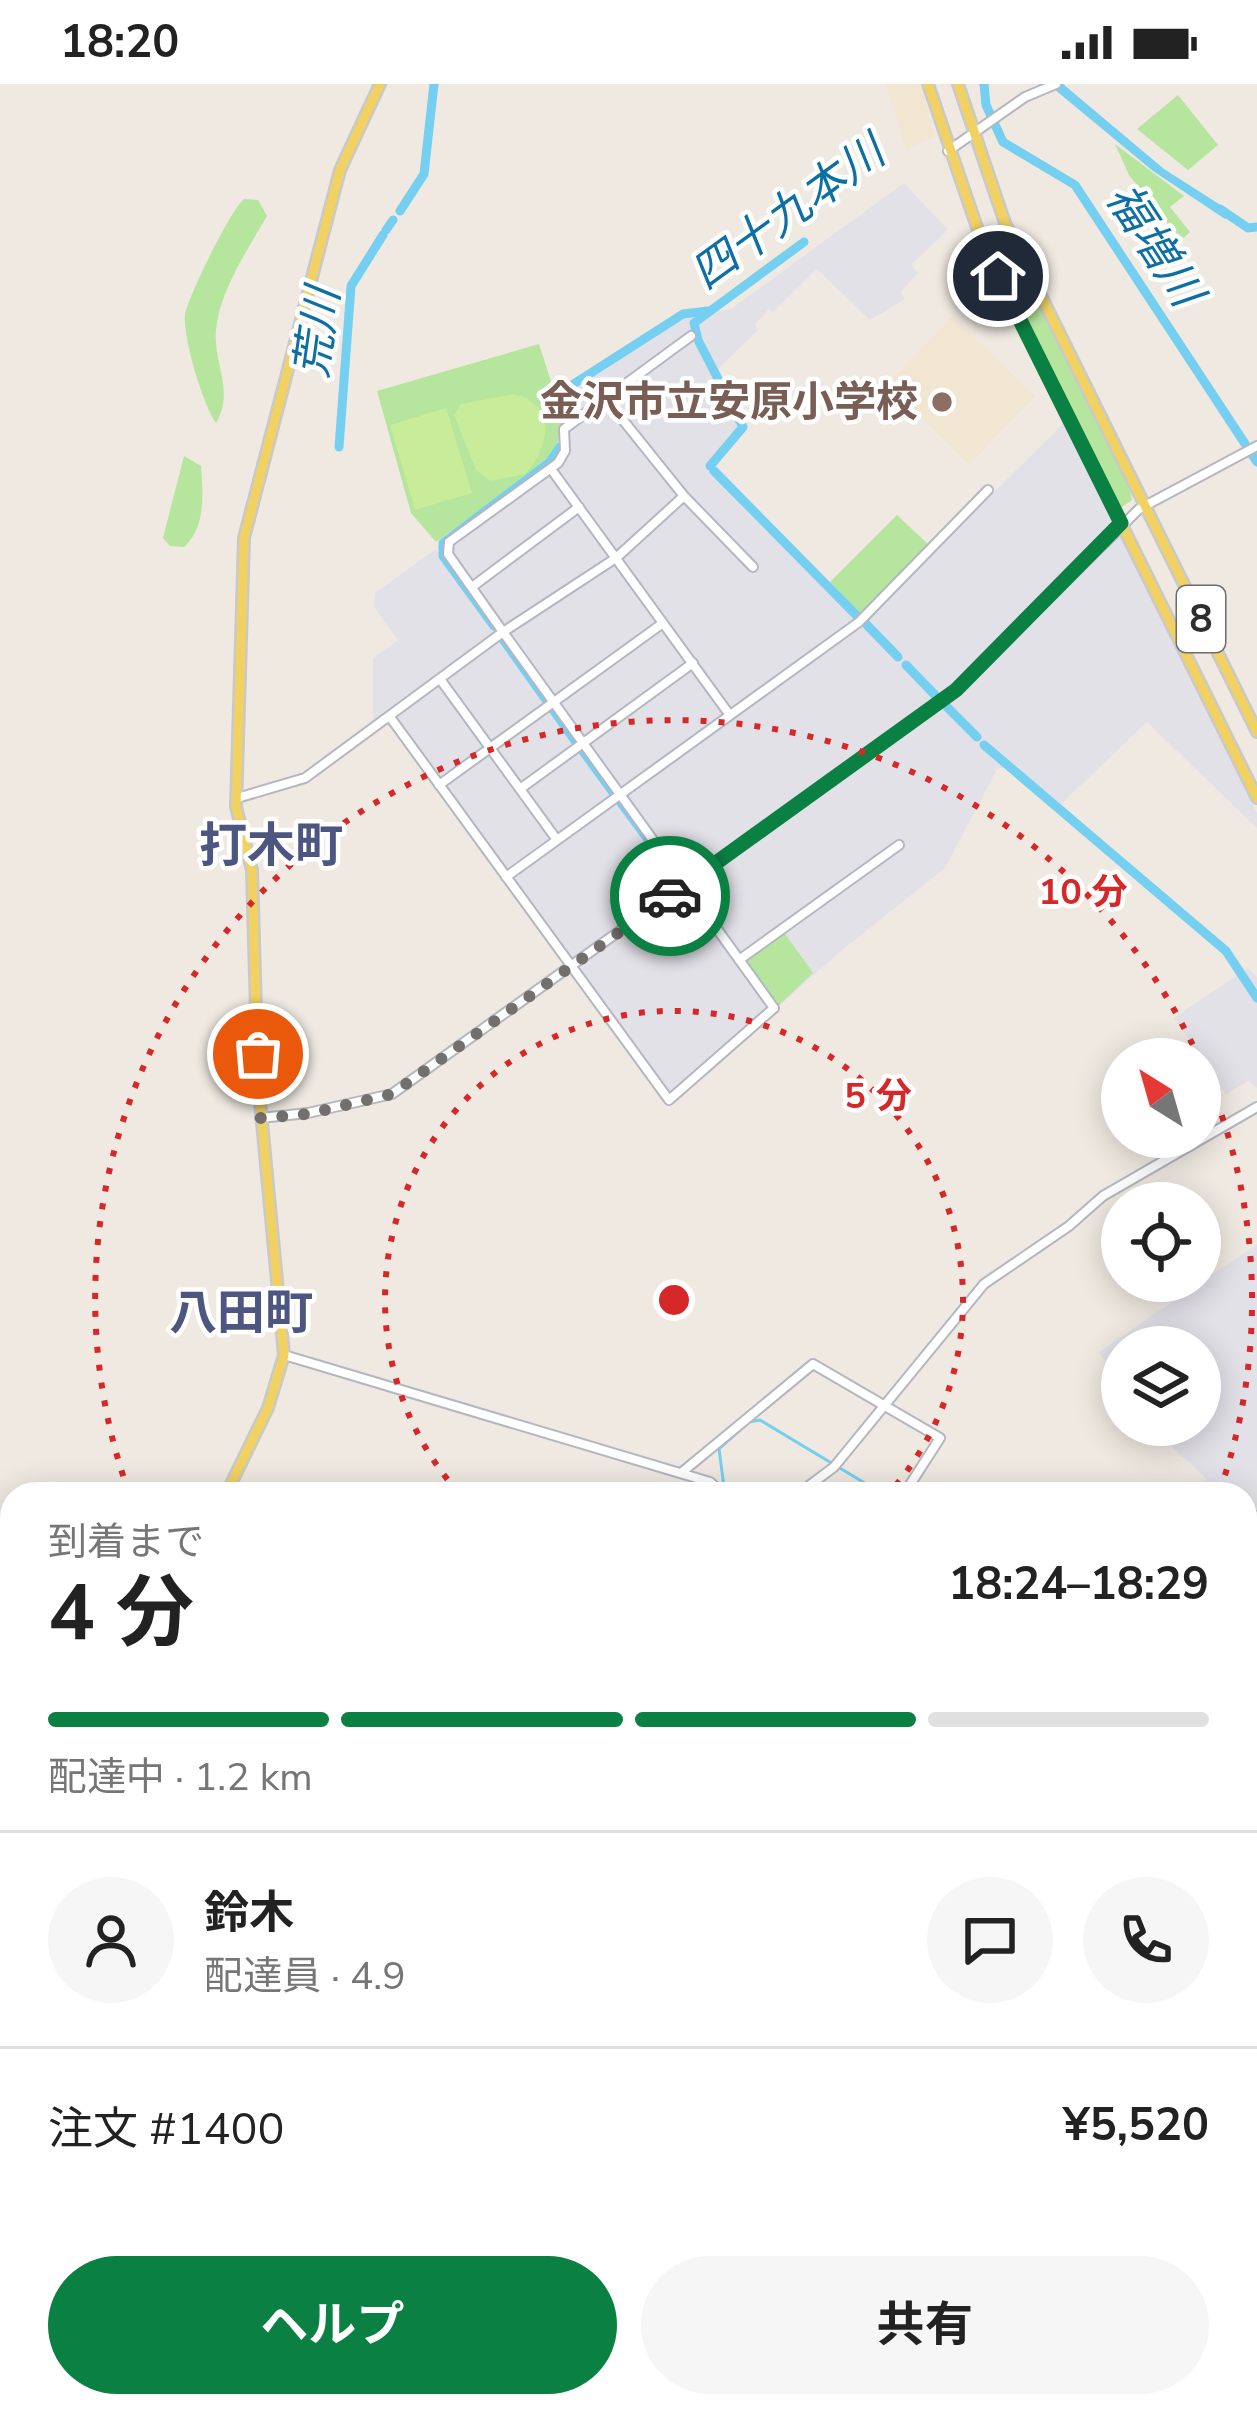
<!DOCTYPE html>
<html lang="ja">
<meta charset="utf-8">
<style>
:root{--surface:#fff;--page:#f6f6f6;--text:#222;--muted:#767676;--line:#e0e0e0;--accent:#0b8043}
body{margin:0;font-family:"Nunito Sans","Noto Sans JP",sans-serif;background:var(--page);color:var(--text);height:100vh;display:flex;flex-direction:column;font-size:45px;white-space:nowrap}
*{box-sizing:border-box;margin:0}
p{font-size:39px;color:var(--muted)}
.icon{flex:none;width:66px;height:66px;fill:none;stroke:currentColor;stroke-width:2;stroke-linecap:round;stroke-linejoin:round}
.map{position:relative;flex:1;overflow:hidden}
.sheet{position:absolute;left:0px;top:1398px;width:1257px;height:936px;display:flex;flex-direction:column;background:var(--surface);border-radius:36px 36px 0 0;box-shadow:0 6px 30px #0003}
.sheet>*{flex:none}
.needle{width:78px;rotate:323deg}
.fabs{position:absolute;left:1101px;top:954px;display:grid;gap:24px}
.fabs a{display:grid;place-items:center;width:120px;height:120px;border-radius:50%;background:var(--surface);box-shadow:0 6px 30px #0003;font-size:60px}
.pin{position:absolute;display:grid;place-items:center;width:102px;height:102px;color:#fff;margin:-51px;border:6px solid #fff;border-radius:50%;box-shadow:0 3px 12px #0007}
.courier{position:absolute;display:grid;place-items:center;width:120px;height:120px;margin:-60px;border:9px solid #0b8043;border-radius:50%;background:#fff;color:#222;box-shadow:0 3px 15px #0007}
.headline em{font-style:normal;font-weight:700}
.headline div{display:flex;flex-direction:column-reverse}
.headline{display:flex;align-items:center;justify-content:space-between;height:204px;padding:0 48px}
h1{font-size:78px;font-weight:700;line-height:90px}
.bar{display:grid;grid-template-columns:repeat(4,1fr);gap:18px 12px;align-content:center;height:144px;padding:0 48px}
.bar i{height:15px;border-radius:9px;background:var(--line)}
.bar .on{background:var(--accent)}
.bar p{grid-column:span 4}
.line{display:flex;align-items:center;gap:30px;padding:0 48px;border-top:3px solid var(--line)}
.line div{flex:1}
.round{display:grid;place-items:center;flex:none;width:126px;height:126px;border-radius:63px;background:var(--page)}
.button{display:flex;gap:24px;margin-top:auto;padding:24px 48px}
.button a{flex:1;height:138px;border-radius:72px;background:var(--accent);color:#fff;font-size:48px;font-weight:700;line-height:138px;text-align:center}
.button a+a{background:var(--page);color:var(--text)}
.status{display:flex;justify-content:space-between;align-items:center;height:84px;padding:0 60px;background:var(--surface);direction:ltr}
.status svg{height:33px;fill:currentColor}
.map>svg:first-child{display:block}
.industrial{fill:#e3e1e8}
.education{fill:#f0e6d1}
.green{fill:#b6e59e}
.pitch{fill:#c9ec9a}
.water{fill:#75cff0}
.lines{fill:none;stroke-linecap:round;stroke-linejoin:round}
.stream{stroke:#75cff0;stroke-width:3}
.river{stroke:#75cff0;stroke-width:9}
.secondary-casing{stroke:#b4b7c1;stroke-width:12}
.primary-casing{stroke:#c9c9c9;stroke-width:14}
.highway-casing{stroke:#c9c9c9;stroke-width:15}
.secondary{stroke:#fff;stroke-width:8}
.primary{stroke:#f2d163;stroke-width:9}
.highway{stroke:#ffa35c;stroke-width:10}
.done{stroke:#726f6d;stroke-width:12;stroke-dasharray:0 21.6}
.route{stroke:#0b8043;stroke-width:15}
.ring{fill:none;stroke:#d62828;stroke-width:6;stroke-dasharray:6 12}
.education-dot{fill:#8d6e63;stroke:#fff;stroke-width:4.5}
.labels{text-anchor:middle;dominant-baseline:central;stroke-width:9;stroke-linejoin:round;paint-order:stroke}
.shield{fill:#fff;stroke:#6d6d6d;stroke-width:3}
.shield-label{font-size:39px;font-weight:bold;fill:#2e2e2e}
.education-label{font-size:42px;font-weight:bold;fill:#785e54;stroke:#fff;text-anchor:end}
.water-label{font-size:45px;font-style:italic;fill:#0d6fa3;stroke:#fff}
.quarter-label{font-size:48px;font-weight:bold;fill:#4d5680;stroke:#fff}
.centre{fill:#d62828;stroke:#fff;stroke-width:6}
.ring-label{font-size:36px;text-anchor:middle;font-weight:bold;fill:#d62828;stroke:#fff;stroke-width:9;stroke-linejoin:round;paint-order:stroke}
</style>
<div class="status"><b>18:20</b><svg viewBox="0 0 49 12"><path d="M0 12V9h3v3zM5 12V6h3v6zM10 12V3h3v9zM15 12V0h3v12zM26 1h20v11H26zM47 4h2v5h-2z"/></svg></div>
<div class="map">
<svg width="1257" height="2334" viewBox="0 0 1257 2334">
<rect width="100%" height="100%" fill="#efe9e1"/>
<path class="industrial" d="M904 99 948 146 911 181 918 189 901 208 905 215 870 236 817 185 773 228 769 225 755 240 758 246 717 286 746 345 715 380 864 536 1064 339 1257 729V744L1147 638 1058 723 1008 682 997 685 945 784 836 871 671 1019 391 630 373 643V574L398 556 374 523 375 509 436 465 466 508 473 503 451 470 452 458 557 382 577 304 683 232 731 225Z
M1248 884 1257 893V1004L1248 997 1226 1011 1174 934Z
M1257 1160V1756L1245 1774V1410H1189L1207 1395 1148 1341H1200V1263H1122V1302L1099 1268Z
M78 2322H746L735 2334H85Z
M829 2322H1070L1061 2334H838Z"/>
<path class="education" d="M886 0H921L935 53 906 65Z
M953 232 1035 312 969 381 888 299Z
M1245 2230 1257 2245V2333L1220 2334 1211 2322H1245Z"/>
<path class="green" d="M1178 11 1218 61 1188 86 1137 45Z
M1115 60 1184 112 1170 123 1190 148 1181 156 1129 91Z
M244 115 258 116 267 132C248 165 219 208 216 246 213 281 235 306 216 339 203 320 183 255 185 231 187 215 231 125 244 115Z
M1007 151 1129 403 1132 416 1121 424 992 167 995 156Z
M539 260 555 310 570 299 555 371 436 458 411 429 377 307Z
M184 372 201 382C203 410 206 443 184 463L170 462 163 454Z
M897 431 929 461 861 531 830 498Z
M783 847 813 889 777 923 742 876Z
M612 2322H748L737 2334H621Z"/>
<path class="pitch" d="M514 310C558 321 550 363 525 390L490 397 476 386 454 331 461 320Z
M446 324 472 409 415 426 390 341Z"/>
<path class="water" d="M1048 0H1063L1164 85 1233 129 1225 135 1153 87Z"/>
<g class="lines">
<path class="stream" d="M724 1403 719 1365 749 1338 760 1336 883 1410
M1245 1499 1257 1507
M1245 1629 1257 1635
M1245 1746 1254 1754
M605 2322 615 2334"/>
<path class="river" d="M984 0 986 21 1003 58 1075 101 1257 378
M1220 125 1248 144 1257 143
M400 127 424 90 434 0
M386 146 393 136
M565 336 572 301 683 230 708 227
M339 363 351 202 383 151
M710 382 743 343 698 256 694 239 804 158
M714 387 858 533
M865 539 898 573
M494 542 443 472V459L550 378 560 363
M502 554 546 616
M906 581 935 611
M551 623 578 661
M947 623 977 653
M984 661 1226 867 1257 914
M582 666 615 711
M619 716 678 796
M0 1956 12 1951
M0 2236 12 2233
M1196 2322 1206 2334"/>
<defs>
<path id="secondary" d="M948 67 1025 13 1056 0
M606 315 684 412 753 483
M551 385 729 630
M472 503 579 423
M440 595 557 756
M390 633 669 1016 774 924 503 548 616 474 684 412
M439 701 663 539
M520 705 693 579
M237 714 305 694 503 548 448 470 449 458 558 379 565 367 564 345 691 252
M506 793 859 538 988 406
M739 876 899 761
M260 1034 308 1029 392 1010 956 606 1139 425 1257 362
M284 1271 710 1398 724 1410
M681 1389 813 1280 940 1354 904 1410
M798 1410 834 1383 984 1200 1069 1142 1103 1112 1257 1023
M1245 1444 1257 1432
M1245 1505 1257 1513
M1245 1755 1257 1762
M1245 2173 1257 2164
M1245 2182 1257 2173
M1245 2212 1257 2227
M1245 2222 1257 2237
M252 2322 261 2334
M598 2322 608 2334
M924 2322 933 2334
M230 2334 244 2322
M1065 2334 1075 2322
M1075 2334 1085 2322"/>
<path id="primary" d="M928 0 982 158 1257 714
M958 0 1005 139 1257 648
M226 1410 268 1324 284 1271 258 996 252 786 236 723 244 454 340 86 380 0
M0 1991 12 1983"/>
<path id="highway" d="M1245 1801 1257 1786
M1245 1815 1257 1800
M757 2334 769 2322
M769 2334 780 2322"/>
</defs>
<use href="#secondary" class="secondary-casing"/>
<use href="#primary" class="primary-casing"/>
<use href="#highway" class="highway-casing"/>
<use href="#secondary" class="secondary"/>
<use href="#primary" class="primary"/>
<use href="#highway" class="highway"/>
</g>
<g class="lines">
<path class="done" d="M258 970 260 1034 308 1030 392 1010 670 812"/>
<path class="route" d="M670 812 956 606 1121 439 998 192"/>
</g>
<g class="ring">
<path d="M459 1409A289 289 0 1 1 889 1409"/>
<path d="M129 1409A578 578 0 0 1 1198 972M1202 981A578 578 0 0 1 1219 1409"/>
</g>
<circle class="education-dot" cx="942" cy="318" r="12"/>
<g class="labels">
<rect class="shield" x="1177" y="502" width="48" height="66" rx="9"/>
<g class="shield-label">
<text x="1201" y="535">8</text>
</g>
<g class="education-label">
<text x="918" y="318">金沢市立安原小学校</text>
</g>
<g class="water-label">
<text transform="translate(788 129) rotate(-36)">四十九本川</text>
<text transform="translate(1154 161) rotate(57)">福増川</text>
<text transform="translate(318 249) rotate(-82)">荒川</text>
</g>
<g class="quarter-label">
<text x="271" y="762">打木町</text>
<text x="241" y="1229">八田町</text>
</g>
</g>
<circle cx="674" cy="1216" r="18" class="centre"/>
<g class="ring-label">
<text x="1083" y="820">10 分</text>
<text x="878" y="1024">5 分</text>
</g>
</svg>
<div class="fabs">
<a><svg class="needle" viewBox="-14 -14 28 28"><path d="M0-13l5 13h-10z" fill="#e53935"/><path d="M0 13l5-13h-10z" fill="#767676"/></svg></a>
<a><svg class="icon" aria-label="locate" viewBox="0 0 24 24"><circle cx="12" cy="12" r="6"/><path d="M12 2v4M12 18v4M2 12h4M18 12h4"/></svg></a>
<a><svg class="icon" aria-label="layers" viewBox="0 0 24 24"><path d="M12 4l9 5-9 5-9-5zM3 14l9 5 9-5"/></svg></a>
</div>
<div class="pin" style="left:258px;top:970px;background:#ea580c"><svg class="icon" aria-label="bag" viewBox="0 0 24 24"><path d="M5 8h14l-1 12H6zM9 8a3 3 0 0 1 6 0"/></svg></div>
<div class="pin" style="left:998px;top:192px;background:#1f2937"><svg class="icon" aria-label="home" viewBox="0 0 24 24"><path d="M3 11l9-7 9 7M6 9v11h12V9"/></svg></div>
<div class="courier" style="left:670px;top:812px"><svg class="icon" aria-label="car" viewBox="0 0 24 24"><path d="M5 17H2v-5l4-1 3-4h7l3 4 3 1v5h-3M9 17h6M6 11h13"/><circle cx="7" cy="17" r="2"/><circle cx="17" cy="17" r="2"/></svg></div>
<section class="sheet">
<div class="headline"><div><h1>4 分</h1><p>到着まで</p></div><em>18:24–18:29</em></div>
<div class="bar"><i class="on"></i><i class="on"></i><i class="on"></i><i></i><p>配達中 · 1.2 km</p></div>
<div class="line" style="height:216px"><a class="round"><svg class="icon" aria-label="person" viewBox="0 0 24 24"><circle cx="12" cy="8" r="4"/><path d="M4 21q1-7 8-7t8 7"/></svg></a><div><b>鈴木</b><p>配達員 · 4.9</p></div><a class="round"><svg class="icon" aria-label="chat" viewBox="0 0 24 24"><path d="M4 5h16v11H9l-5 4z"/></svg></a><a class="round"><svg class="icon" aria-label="phone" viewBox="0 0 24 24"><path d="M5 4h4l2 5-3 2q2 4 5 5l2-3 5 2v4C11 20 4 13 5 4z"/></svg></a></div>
<div class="line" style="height:156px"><div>注文 #1400</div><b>¥5,520</b></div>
<div class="button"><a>ヘルプ</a><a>共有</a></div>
</section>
</div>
